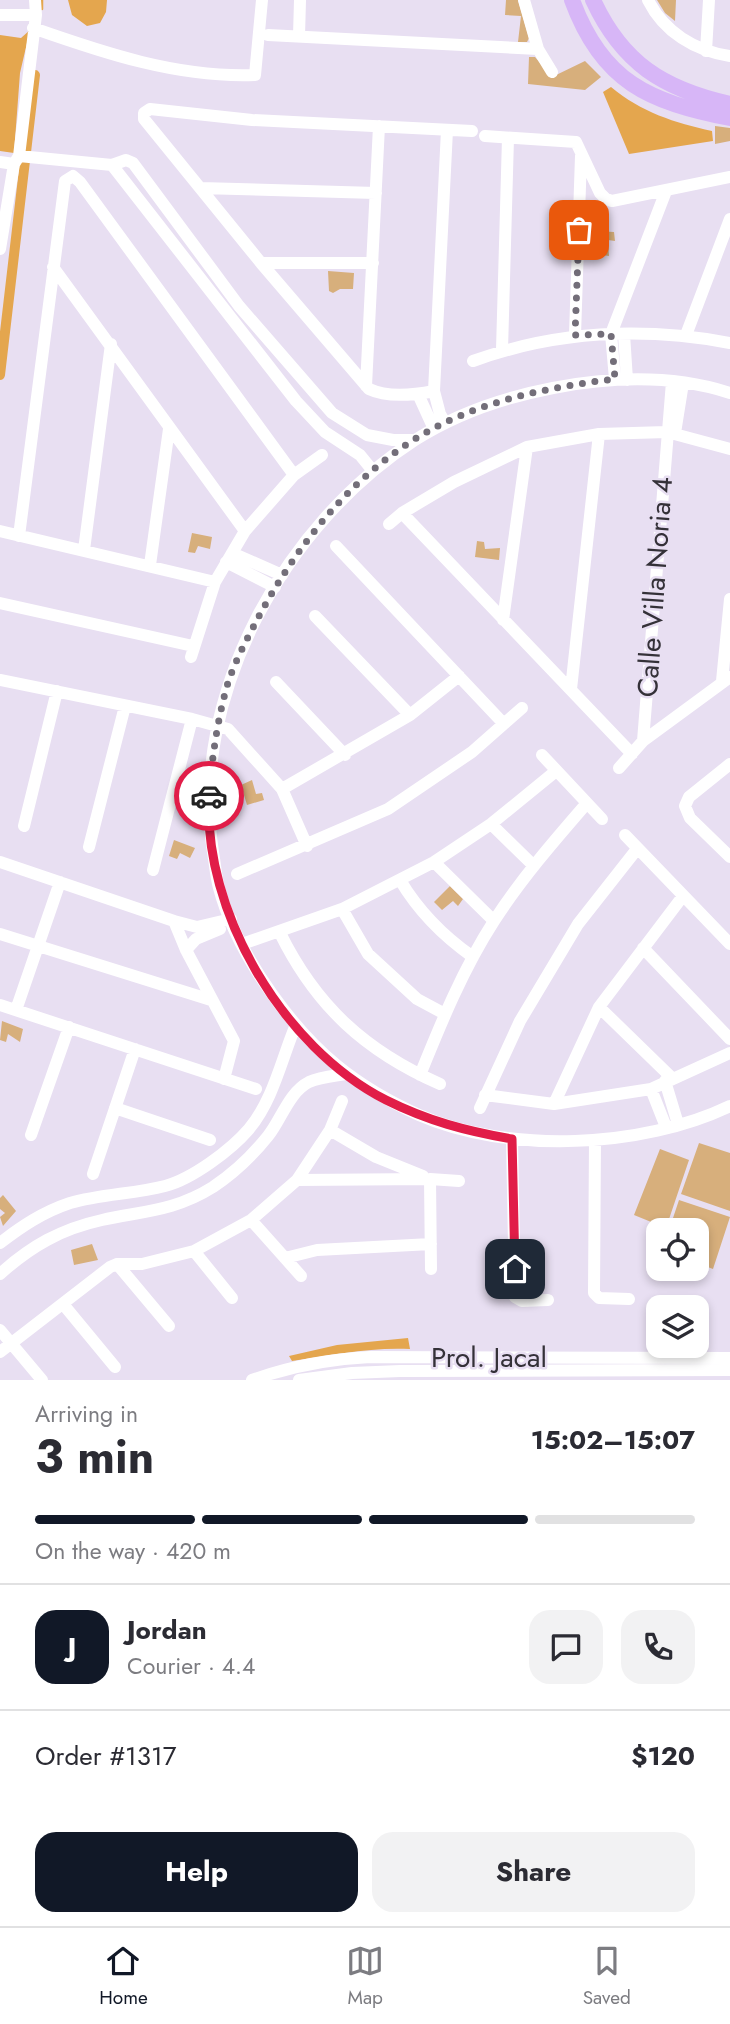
<!DOCTYPE html>
<meta charset="utf-8">
<style>
:root{--surface:#fff;--page:#f2f2f3;--text:#2b2b33;--muted:#7c7c81;--line:#e1e1e2;--accent:#111827}
body{margin:0;font-family:Jost,sans-serif;background:var(--page);color:var(--text);height:100vh;display:flex;flex-direction:column;font-size:26px;white-space:nowrap}
*{box-sizing:border-box;margin:0}
p{font-size:23px;color:var(--muted)}
.icon{flex:none;width:38px;height:38px;fill:none;stroke:currentColor;stroke-width:2;stroke-linecap:round;stroke-linejoin:round}
.map{position:relative;height:1380px;overflow:hidden}
.panel{display:flex;flex-direction:column;background:var(--surface);flex:1}
.panel>*{flex:none}
.fabs{position:absolute;left:646px;top:1218px;display:grid;gap:14px}
.fabs a{display:grid;place-items:center;width:63px;height:63px;border-radius:14px;background:var(--surface);box-shadow:0 4px 10px #0003;font-size:35px}
.pin{position:absolute;display:grid;place-items:center;width:60px;height:60px;color:#fff;margin:-30px;border-radius:14px;box-shadow:0 4px 10px #0006}
.courier{position:absolute;display:grid;place-items:center;width:70px;height:70px;margin:-35px;border:5px solid #e11d48;border-radius:50%;background:#fff;color:#222;box-shadow:0 2px 9px #0007}
.summary em{font-style:normal;font-weight:700}
.summary div{display:flex;flex-direction:column-reverse}
.summary{display:flex;align-items:center;justify-content:space-between;height:119px;padding:0 35px}
h1{font-size:46px;font-weight:700;line-height:52px}
.bar{display:grid;grid-template-columns:repeat(4,1fr);gap:10px 7px;align-content:center;height:84px;padding:0 35px}
.bar i{height:9px;border-radius:5px;background:var(--line)}
.bar .current{background:var(--accent)}
.bar p{grid-column:span 4}
.line{display:flex;align-items:center;gap:18px;padding:0 35px;border-top:2px solid var(--line)}
.line div{flex:1}
.round{display:grid;place-items:center;flex:none;width:74px;height:74px;border-radius:21px;background:var(--page)}
.button{display:flex;gap:14px;margin-top:auto;padding:14px 35px}
.button a{flex:1;height:80px;border-radius:21px;background:var(--accent);color:#fff;font-size:28px;font-weight:700;line-height:80px;text-align:center}
.button a+a{background:var(--page);color:var(--text)}
.tab-bar{display:flex;justify-content:space-around;align-items:center;height:98px;border-top:2px solid var(--line);background:var(--surface);font-size:19px;color:var(--muted)}
.tab-bar a{display:grid;justify-items:center;gap:4px}
.tab-bar .current{color:var(--accent)}
.map>svg:first-child{display:block}
.green{fill:#d7af7c}
.water{fill:#e4a64e}
.lines{fill:none;stroke-linecap:round;stroke-linejoin:round}
.stream{stroke:#e4a64e;stroke-width:2.5}
.canal{stroke:#e4a64e;stroke-width:10}
.minor{stroke:#fff;stroke-width:12}
.major{stroke:#d7b6f7;stroke-width:16}
.done{stroke:#736e79;stroke-width:7;stroke-dasharray:0 12.6}
.route{stroke:#e11d48;stroke-width:9}
.labels{text-anchor:middle;dominant-baseline:central;stroke-width:5;stroke-linejoin:round;paint-order:stroke}
.street-label{font-size:28px;fill:#343138;stroke:#e8dff2}
</style>
<div class="map">
<svg width="730" height="1380" viewBox="0 0 730 1380">
<rect width="100%" height="100%" fill="#e8dff2"/>
<path class="green" d="M506 0H518L529 38 527 42H518L521 16 505 15Z
M657 0H676L675 21 665 13Z
M529 57H535L552 77 585 61 601 77 585 90 528 84Z
M715 126 730 128V141L715 144Z
M596 231 614 232 615 241 608 240 609 256 595 254Z
M328 271 354 273 353 289H340L333 293 329 291Z
M192 533 212 537 210 549 198 546 195 553 188 552Z
M477 541 484 542 485 549 500 548 499 560 475 557Z
M252 780 256 794 262 793 264 800 247 805 241 785Z
M174 840 195 848 190 858 180 853 177 859 169 856Z
M450 886 463 899 458 906 453 901 442 910 434 902Z
M2 1021 23 1029 20 1042 8 1034 6 1042 0 1040Z
M699 1143 730 1153V1211L681 1194Z
M660 1149 689 1160 666 1228 634 1215Z
M3 1195 16 1211 3 1226 0 1217 5 1213 0 1209V1198Z
M679 1200 730 1217 713 1269 697 1263 696 1230H669Z
M92 1244 98 1260 74 1265 71 1250Z"/>
<path class="water" d="M68 0H107L106 12 100 23 87 26 72 15Z
M30 30 20 73 14 153 0 151V35L21 38Z
M611 87C641 112 675 123 712 131L713 141 629 154 603 92Z
M408 1338 410 1349C371 1347 331 1355 292 1361L289 1356 337 1345Z"/>
<g class="lines">
<path class="stream" d="M42 0V9"/>
<path class="canal" d="M0 375 35 75"/>
<path class="minor" d="M524 0 538 49 552 72
M648 0C664 32 695 51 730 56
M0 15H36
M33 28C104 53 178 78 255 75L262 0
M268 35 538 49
M299 36 300 0
M706 51 709 0
M485 136 576 142 600 193 606 199 612 201 730 177
M19 156 112 165 126 160 133 163 239 306 332 413 367 435 393 440H414
M0 162 14 164
M112 165 296 401 325 432 360 455 373 471
M200 188 376 193
M0 249 14 164 19 156 36 15 35 0
M261 263H373
M53 267 245 531
M624 334 627 380
M575 335 581 156
M686 335 730 219
M502 350 508 138
M473 361C556 331 644 327 730 343
M615 379 611 334 666 191
M366 386 379 126
M434 391C414 395 388 398 369 389L261 263 144 119V113L150 109 252 120 472 131
M730 393C674 375 610 377 553 388 506 397 456 414 415 440 285 524 189 695 213 852 215 864 216 877 219 888 229 926 250 963 272 994 313 1052 355 1086 419 1115 508 1154 643 1148 730 1106
M418 394 434 429
M445 423 440 414 434 391 447 130
M675 433 683 383
M402 513 632 754
M389 524 402 513 454 482 527 447 599 434 667 432 730 449
M0 531 215 582
M19 536 65 181 73 176 80 182 294 475
M336 546 504 724
M84 550 111 344
M232 553 282 575
M226 562 275 587
M150 565 169 429
M0 603 193 646
M315 616 410 715
M503 620 527 447
M191 657 215 582 245 531 294 475 322 455
M0 680 192 719 228 729 282 789 307 846
M722 681 730 599
M276 682 345 755
M571 689 599 434
M643 741 672 382
M542 755 602 819
M730 764 689 797 685 806 690 818 730 857
M619 768 643 741 730 677
M282 789 410 715 459 676
M491 824 534 866
M24 826 57 691
M625 835 730 944
M89 847 125 706
M0 862 174 921 186 950 234 1041 224 1079
M434 862 494 921
M153 870 192 719
M237 874 388 809 472 752 522 708
M400 880C419 912 443 936 473 957
M342 909 368 954 417 999 445 1014
M174 921 197 927 231 919
M280 933C316 1006 365 1051 440 1084
M0 934 211 1000
M242 944 342 909 434 862 491 824 556 771
M643 948 730 1039
M186 950 196 939 220 929
M0 1005 256 1089
M599 1007 672 1078
M16 1010 60 882
M420 1075C441 1023 463 969 494 921 521 879 554 841 587 803
M665 1081 678 1124
M651 1089 666 1127
M485 1095 554 1104 651 1089 730 1053
M554 1104 599 1007 683 896
M115 1108 210 1140
M480 1108 520 1021 578 924 637 849
M330 1130 376 1157 423 1176
M31 1135 69 1027
M512 1139 515 1297 522 1301 548 1300
M595 1141 594 1293 599 1298 629 1299
M93 1174 135 1049
M430 1179 431 1269
M297 1180 430 1179 459 1181
M251 1220 301 1276
M0 1243C22 1226 43 1212 70 1203 101 1194 134 1194 165 1186 192 1179 231 1150 249 1129 273 1100 281 1061 295 1027
M194 1251 232 1298
M285 1258 317 1250 431 1244
M117 1264 169 1326
M0 1274C31 1246 61 1229 102 1220 143 1211 175 1211 213 1187 234 1173 252 1156 268 1136 281 1120 289 1092 309 1082 320 1077 334 1076 346 1074
M63 1304 115 1367
M0 1330 42 1380
M0 1352 110 1267 117 1264H142L194 1251 251 1220 297 1180 330 1130 342 1101
M252 1380C291 1366 328 1359 370 1357L730 1358
M299 1380 352 1373 400 1371 730 1370"/>
<path class="major" d="M572 0C602 82 649 102 730 118
M593 0C622 63 663 89 730 104"/>
</g>
<g class="lines">
<path class="done" d="M209 796C212 758 217 722 227 686 234 663 247 639 258 618 301 538 362 462 446 422 500 397 557 386 615 379L611 334 575 335 579 230"/>
<path class="route" d="M209 796C203 911 282 1047 386 1100 428 1121 466 1131 512 1139L515 1269"/>
</g>
<g class="labels">
<g class="street-label">
<text transform="translate(655 587) rotate(-86)">Calle Villa Noria 4</text>
<text x="489" y="1357">Prol. Jacal</text>
</g>
</g>
</svg>
<div class="fabs">
<a><svg class="icon" aria-label="locate" viewBox="0 0 24 24"><circle cx="12" cy="12" r="6"/><path d="M12 2v4M12 18v4M2 12h4M18 12h4"/></svg></a>
<a><svg class="icon" aria-label="layers" viewBox="0 0 24 24"><path d="M12 4l9 5-9 5-9-5zM3 14l9 5 9-5"/></svg></a>
</div>
<div class="pin" style="left:579px;top:230px;background:#ea580c"><svg class="icon" aria-label="bag" viewBox="0 0 24 24"><path d="M5 8h14l-1 12H6zM9 8a3 3 0 0 1 6 0"/></svg></div>
<div class="pin" style="left:515px;top:1269px;background:#1f2937"><svg class="icon" aria-label="home" viewBox="0 0 24 24"><path d="M3 11l9-7 9 7M6 9v11h12V9"/></svg></div>
<div class="courier" style="left:209px;top:796px"><svg class="icon" aria-label="car" viewBox="0 0 24 24"><path d="M5 17H2v-5l4-1 3-4h7l3 4 3 1v5h-3M9 17h6M6 11h13"/><circle cx="7" cy="17" r="2"/><circle cx="17" cy="17" r="2"/></svg></div>
</div>
<section class="panel">
<div class="summary"><div><h1>3 min</h1><p>Arriving in</p></div><em>15:02–15:07</em></div>
<div class="bar"><i class="current"></i><i class="current"></i><i class="current"></i><i></i><p>On the way · 420 m</p></div>
<div class="line" style="height:126px"><b class="round" style="background:var(--accent);color:#fff">J</b><div><b>Jordan</b><p>Courier · 4.4</p></div><a class="round"><svg class="icon" aria-label="chat" viewBox="0 0 24 24"><path d="M4 5h16v11H9l-5 4z"/></svg></a><a class="round"><svg class="icon" aria-label="phone" viewBox="0 0 24 24"><path d="M5 4h4l2 5-3 2q2 4 5 5l2-3 5 2v4C11 20 4 13 5 4z"/></svg></a></div>
<div class="line" style="height:91px"><div>Order #1317</div><b>$120</b></div>
<div class="button"><a>Help</a><a>Share</a></div>
</section>
<nav class="tab-bar">
<a class="current"><svg class="icon" aria-label="home" viewBox="0 0 24 24"><path d="M3 11l9-7 9 7M6 9v11h12V9"/></svg>Home</a>
<a><svg class="icon" aria-label="map" viewBox="0 0 24 24"><path d="M3 6l6-2 6 2 6-2v14l-6 2-6-2-6 2zM9 4v14M15 6v14"/></svg>Map</a>
<a><svg class="icon" aria-label="saved" viewBox="0 0 24 24"><path d="M7 4h10v16l-5-4-5 4z"/></svg>Saved</a>
</nav>
